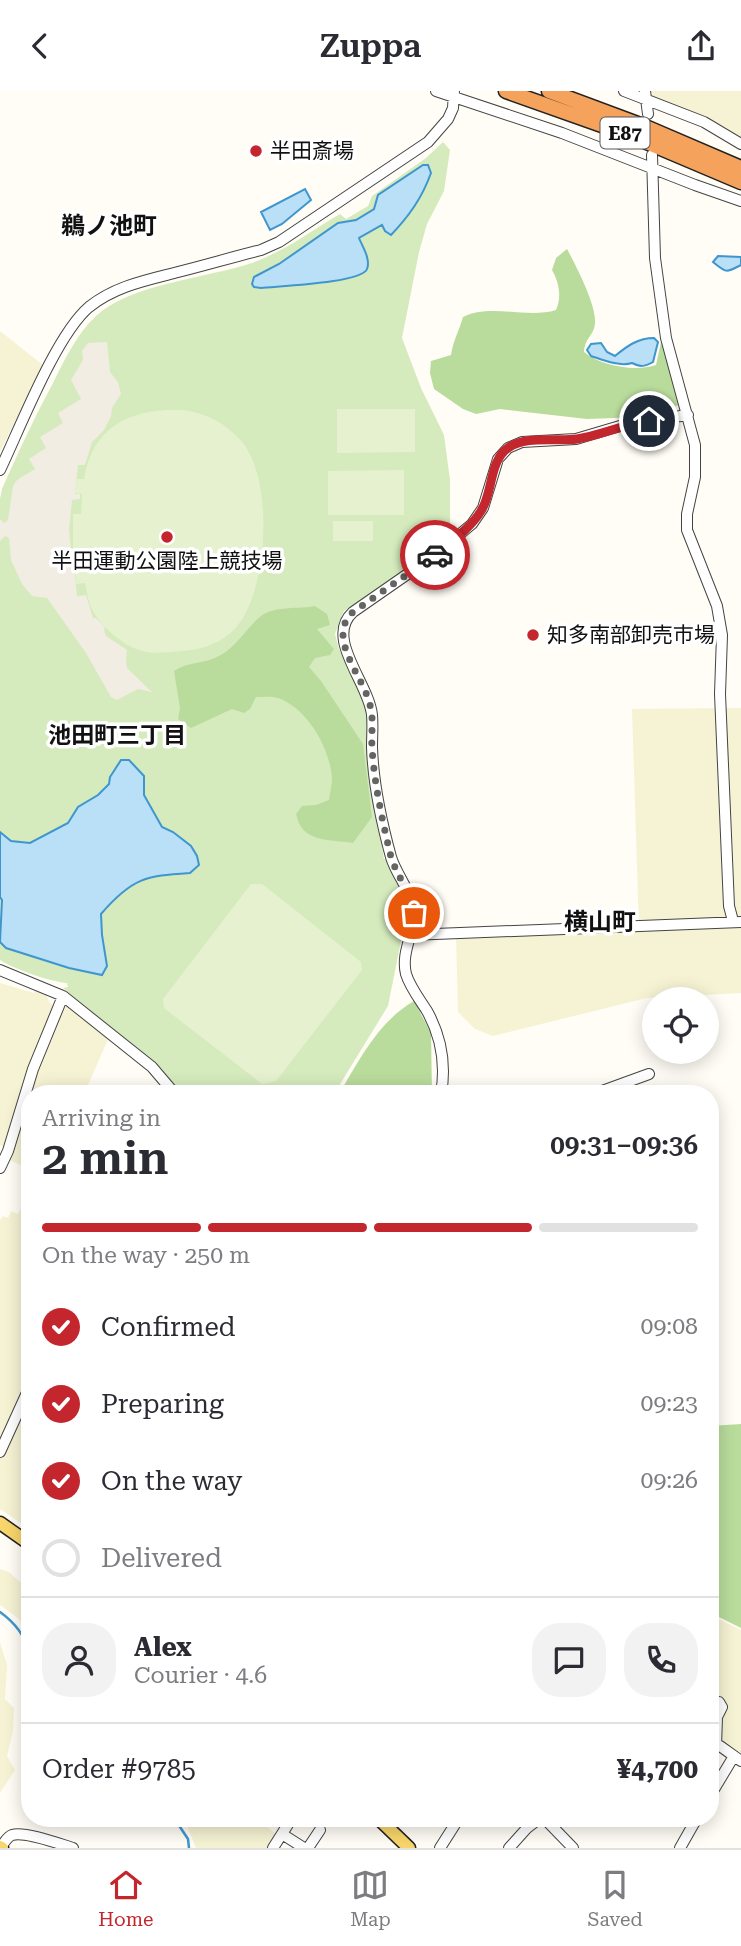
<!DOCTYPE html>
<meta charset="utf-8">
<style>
:root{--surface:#fff;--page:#f2f2f3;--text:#2b2b33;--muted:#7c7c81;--line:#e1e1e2;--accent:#c4262e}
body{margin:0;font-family:"Roboto Serif","Noto Sans JP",serif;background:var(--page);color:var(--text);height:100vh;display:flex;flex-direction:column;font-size:26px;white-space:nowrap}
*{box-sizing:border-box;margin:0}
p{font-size:23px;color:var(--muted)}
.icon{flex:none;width:38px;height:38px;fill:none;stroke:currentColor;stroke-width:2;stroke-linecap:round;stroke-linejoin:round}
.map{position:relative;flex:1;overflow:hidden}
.sheet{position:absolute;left:21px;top:994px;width:698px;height:742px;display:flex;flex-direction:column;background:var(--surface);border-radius:28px;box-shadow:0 4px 18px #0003}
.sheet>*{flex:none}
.buttons{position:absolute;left:642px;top:896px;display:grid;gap:14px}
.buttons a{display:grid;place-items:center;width:77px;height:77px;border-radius:50%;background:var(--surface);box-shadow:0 4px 18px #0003;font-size:35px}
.pin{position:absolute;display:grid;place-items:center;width:60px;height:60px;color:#fff;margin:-30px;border:4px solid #fff;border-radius:50%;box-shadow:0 2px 7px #0007}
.courier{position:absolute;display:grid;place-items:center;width:70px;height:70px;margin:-35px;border:5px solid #c4262e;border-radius:50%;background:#fff;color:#222;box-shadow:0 2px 9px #0007}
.headline em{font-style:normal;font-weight:600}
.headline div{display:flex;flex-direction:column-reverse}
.headline{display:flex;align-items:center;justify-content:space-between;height:119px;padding:0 21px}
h1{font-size:46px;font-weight:600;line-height:52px}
.bar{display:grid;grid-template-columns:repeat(4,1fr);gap:10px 7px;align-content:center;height:84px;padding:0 21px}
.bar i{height:9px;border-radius:5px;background:var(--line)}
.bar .current{background:var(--accent)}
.bar p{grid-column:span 4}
.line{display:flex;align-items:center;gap:18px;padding:0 21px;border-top:2px solid var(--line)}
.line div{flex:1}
.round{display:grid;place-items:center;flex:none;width:74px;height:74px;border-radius:28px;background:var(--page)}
ol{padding:0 21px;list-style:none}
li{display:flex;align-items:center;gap:21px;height:77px}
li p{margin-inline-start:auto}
li .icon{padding:7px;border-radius:50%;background:var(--accent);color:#fff;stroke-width:4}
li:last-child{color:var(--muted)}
li i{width:38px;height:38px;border:4px solid var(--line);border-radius:50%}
header{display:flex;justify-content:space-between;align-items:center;height:91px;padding:0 21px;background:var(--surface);font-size:32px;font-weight:600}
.tab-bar{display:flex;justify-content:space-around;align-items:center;height:98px;border-top:2px solid var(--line);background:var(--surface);font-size:19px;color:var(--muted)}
.tab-bar a{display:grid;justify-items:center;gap:4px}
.tab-bar .current{color:var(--accent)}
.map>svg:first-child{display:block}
.farmland{fill:#f6f3d4}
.green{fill:#d5ebbd}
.forest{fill:#b9dc9c}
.pitch{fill:#e6f2cf}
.plaza{fill:#f1ede2}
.water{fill:#b9e0f7;stroke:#3f96cf;stroke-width:2}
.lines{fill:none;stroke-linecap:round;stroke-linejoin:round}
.stream{stroke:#3f96cf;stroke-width:2.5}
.minor-casing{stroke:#444;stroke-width:12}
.major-casing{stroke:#222;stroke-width:15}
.highway-casing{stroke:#222;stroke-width:17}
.minor{stroke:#fff;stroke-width:10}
.major{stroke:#f9d66b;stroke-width:12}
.highway{stroke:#f5a25d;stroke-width:14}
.done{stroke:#646461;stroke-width:7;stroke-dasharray:0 12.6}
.route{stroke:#c4262e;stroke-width:9}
.poi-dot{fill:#c4262e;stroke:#fff;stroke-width:2.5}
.labels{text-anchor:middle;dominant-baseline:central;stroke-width:7;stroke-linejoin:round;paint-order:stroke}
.shield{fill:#fff;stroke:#585858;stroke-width:2}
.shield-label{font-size:19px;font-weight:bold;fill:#111}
.poi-label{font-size:21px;fill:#111;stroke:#fff;text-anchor:start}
.neighbourhood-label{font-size:23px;font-weight:bold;fill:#111;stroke:#fff}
.quarter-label{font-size:24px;font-weight:bold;fill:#111;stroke:#fff}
</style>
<header><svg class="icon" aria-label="back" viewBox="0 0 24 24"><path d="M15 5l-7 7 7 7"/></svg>Zuppa<svg class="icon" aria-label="share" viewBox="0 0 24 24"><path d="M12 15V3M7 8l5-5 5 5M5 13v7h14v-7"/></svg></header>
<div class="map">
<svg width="741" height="1757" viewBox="0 0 741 1757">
<rect width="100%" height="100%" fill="#fffdf5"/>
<path class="farmland" d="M638 0H741V48L706 27Z
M0 240 43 274 0 361Z
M741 617V902L647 907 493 945 475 938 458 921 456 845 639 840 632 618Z
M0 892 34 902 36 897 48 902 47 906 50 912 61 918 69 914 109 946 84 1003H30V1078L9 1069 12 1061 0 1054Z
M23 1113 30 1116V1432L28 1437 0 1418V1129L3 1125 8 1127 11 1120 18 1123Z
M0 1478 9 1481 30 1500V1545L18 1527 0 1514Z
M710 1524 741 1539V1664L723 1651 720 1642 725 1610 711 1606Z
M0 1551 7 1574 5 1608 14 1617 13 1640 7 1665 15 1679 0 1702Z
M180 1727H256L277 1744 269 1757H196L187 1735Z"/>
<path class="green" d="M443 51 450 59 444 100 427 133 419 161 402 247 421 297 444 344 450 389V447L433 462 344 520 335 543 339 558 363 602 367 624 369 677 384 768H390L410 816 409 840H403L388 915 334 1003H180L153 972 63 897 68 896 67 892C51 891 14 878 0 869V408L2 398C18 362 34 327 53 292 65 268 76 244 96 225 130 193 207 187 252 172 285 160 311 140 340 123L346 128 368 115 372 105 426 67Z"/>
<path class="forest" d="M567 158C576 175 596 213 595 231 595 244 585 246 584 261 601 275 635 281 656 274L661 251 682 313 641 326 587 328 500 318 476 323 463 318 434 298 430 282 431 270 451 264C453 250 459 240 463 226 490 212 527 228 556 219 562 206 559 191 552 179L556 167Z
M315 515 327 523 330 534 317 538 334 558 330 564 315 567 309 576 321 590 363 653 372 726 353 752C331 748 302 753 296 723L302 715 316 714 329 709C330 702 332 694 332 687 330 657 307 617 278 607 272 605 263 606 256 606L250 618 244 622 232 618 191 637 178 628 180 617 174 580C189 570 206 573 221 564 238 554 246 537 261 525 274 515 299 518 315 515Z
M414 910 431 942 432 1003H339C360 968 378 931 414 910Z
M741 1333V1537L711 1522 710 1335Z"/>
<path class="pitch" d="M337 318H415V361L337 362Z
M183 319C206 322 226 332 242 351 274 390 268 496 238 534 225 551 202 559 182 560 169 561 152 564 139 559 121 553 101 535 92 518 88 511 87 500 85 492L76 493 75 476 82 475 81 458H73V423H81L82 403 75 402 77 388H84C93 335 131 317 183 319Z
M404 379V424H328V380Z
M333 430H373V450H333Z
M251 793H262L361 871 362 879 276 990 262 993 164 917 163 908Z"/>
<path class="plaza" d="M107 251 110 281 118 291 121 303 112 317 111 325 104 339 92 351 85 374H78L75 403H80V408L72 409 69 439 72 469 80 470 81 475 74 476 77 505 86 504 93 527H96L105 536 104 539 106 545 127 559 126 568 127 577 152 601 138 598 117 609 111 606 86 562 47 507 32 505 22 493 11 469 9 447 5 445 0 450V428L4 432 8 429 13 395 17 389 35 378 29 368 46 357 40 346 63 332 58 322 81 308 71 289 83 269 82 260 88 252Z"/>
<path class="water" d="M423 74H428L431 82C422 107 409 125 391 144L385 140 382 134 359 147C362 155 371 168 367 178 362 192 278 195 261 197L254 196 252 193 254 186 279 173 338 132 356 129 374 118 378 104Z
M305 98 311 109 282 133 270 139 261 121Z
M718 165 741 166V174C726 182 726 182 713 171Z
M654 247 658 251 653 271C644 276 640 276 632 272 620 276 603 269 591 265L587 259 591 253 601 252 607 261 615 265C627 255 638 247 654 247Z
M121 669H129L144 685V704L162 736 173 741 191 755 197 765 199 774 190 782C145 785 132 787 101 823L102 844 107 875 102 884 69 877 6 857 0 851 2 809 0 806V741L11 750 30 752 68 732 78 716 98 704 109 693 110 686Z"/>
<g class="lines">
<path class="stream" d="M0 1521C58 1563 9 1607 30 1652
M174 1727 188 1748 189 1757"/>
<defs>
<path id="minor" d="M436 0 562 42 695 94 741 110
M624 0 704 31 741 53
M645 0 648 23
M652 64 655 167 666 247 695 354V386L687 423V439L717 515 722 544 720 603 729 815 733 830
M0 379C20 337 56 244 89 216 115 195 147 189 178 181 206 174 233 166 261 159L279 151 428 51 448 28 453 17 454 0
M410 844 741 831
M0 879 63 905 152 976 175 1003
M441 1003C446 974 441 945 427 920 420 909 410 896 406 883 400 859 418 837 413 815 409 797 396 783 391 766 382 733 373 689 372 656 372 645 373 634 372 624 369 592 324 547 353 521L435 464 472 433 483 417 498 368 508 357 522 351 576 348 630 332 688 324
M594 1003 649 983
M0 1077 8 1060 33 978 63 905
M0 1361 30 1295
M710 1612 719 1611 722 1616 717 1626 716 1655
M711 1655H720L741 1670
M710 1705 734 1665
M544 1727 573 1757
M282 1743 304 1757
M1 1756C4 1752 7 1746 12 1744 25 1740 60 1753 73 1757
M273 1757 292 1727
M308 1757 320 1739
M440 1757 459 1727
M509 1757 527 1737 540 1727
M680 1757 697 1727"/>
<path id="major" d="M0 1432 30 1453
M378 1727 409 1757
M0 1756 2 1757"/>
<path id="highway" d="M506 0 630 44 741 91
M549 0 643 35 741 77"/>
</defs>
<use href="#minor" class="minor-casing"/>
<use href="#major" class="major-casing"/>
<use href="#highway" class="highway-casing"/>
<use href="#minor" class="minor"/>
<use href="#major" class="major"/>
<use href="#highway" class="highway"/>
</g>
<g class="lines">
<path class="done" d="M414 822C411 800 395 783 390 762 382 728 374 691 372 656 371 642 374 628 370 614 364 586 325 546 353 521L435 464"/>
<path class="route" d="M435 464C451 450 470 438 481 420 493 402 489 370 508 357 526 344 556 351 577 348 602 344 624 333 649 330"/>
</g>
<g class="poi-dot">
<circle cx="256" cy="60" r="7"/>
<circle cx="167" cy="446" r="7"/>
<circle cx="533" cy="544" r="7"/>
</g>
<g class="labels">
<rect class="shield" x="600.5" y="26.5" width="49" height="31" rx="5"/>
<g class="shield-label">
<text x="625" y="42">E87</text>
</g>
<g class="poi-label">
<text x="270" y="60">半田斎場</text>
<text x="167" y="470" text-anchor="middle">半田運動公園陸上競技場</text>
<text x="547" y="544">知多南部卸売市場</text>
</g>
<g class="neighbourhood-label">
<text x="117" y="644">池田町三丁目</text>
</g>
<g class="quarter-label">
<text x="109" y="135">鵜ノ池町</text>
<text x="600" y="831">横山町</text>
</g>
</g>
</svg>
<div class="buttons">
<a><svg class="icon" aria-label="locate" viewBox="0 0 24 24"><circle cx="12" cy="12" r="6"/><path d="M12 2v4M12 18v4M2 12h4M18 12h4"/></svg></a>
</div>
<div class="pin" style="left:414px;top:822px;background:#ea580c"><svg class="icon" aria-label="bag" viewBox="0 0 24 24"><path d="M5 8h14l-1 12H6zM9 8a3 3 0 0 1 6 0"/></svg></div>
<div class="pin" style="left:649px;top:330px;background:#1f2937"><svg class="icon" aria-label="home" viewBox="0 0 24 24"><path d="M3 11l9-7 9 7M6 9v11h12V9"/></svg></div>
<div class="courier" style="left:435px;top:464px"><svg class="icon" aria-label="car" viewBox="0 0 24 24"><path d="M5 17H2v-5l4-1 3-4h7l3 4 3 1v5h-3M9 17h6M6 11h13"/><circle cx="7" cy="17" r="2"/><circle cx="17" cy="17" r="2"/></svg></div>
<section class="sheet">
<div class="headline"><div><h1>2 min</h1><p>Arriving in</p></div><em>09:31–09:36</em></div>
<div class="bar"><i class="current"></i><i class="current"></i><i class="current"></i><i></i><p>On the way · 250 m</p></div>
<ol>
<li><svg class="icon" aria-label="check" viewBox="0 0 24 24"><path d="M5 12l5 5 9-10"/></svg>Confirmed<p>09:08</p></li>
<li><svg class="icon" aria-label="check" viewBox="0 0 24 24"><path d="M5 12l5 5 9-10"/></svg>Preparing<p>09:23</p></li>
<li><svg class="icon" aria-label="check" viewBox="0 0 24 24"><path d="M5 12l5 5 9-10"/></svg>On the way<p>09:26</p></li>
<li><i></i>Delivered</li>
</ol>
<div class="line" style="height:126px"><a class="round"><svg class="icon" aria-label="person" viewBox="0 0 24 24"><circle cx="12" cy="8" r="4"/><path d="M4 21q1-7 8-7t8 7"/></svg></a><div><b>Alex</b><p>Courier · 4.6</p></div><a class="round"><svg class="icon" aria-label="chat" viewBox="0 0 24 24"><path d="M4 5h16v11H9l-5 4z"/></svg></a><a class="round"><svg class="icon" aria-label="phone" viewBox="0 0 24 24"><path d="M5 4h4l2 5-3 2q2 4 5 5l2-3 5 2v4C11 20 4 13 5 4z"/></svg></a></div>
<div class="line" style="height:91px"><div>Order #9785</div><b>¥4,700</b></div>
</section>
</div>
<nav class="tab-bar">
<a class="current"><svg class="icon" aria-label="home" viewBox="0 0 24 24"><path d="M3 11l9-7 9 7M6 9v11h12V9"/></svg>Home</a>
<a><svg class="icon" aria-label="map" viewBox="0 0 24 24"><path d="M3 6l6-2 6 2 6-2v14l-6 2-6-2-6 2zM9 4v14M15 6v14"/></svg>Map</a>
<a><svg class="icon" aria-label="saved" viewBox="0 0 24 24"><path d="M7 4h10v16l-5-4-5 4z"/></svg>Saved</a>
</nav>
